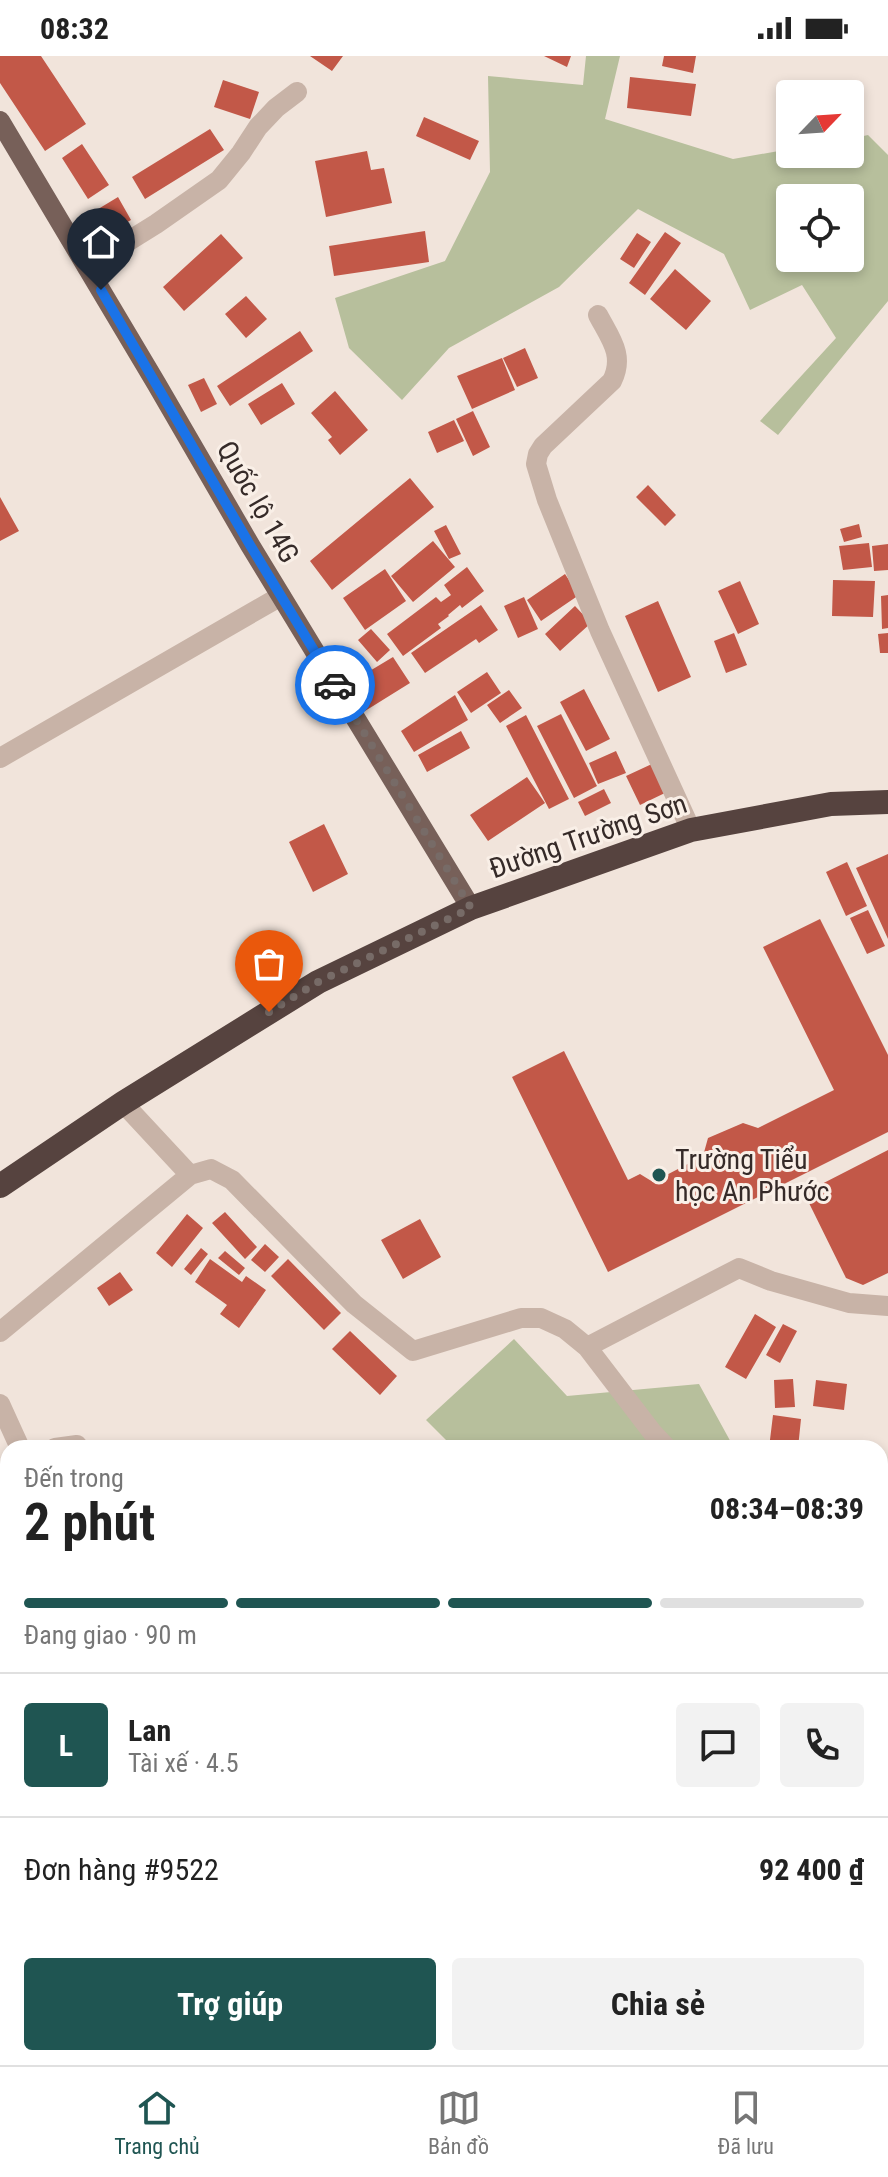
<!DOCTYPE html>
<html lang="vi">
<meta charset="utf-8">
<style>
:root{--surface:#fff;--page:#f2f2f2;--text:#222;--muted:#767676;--line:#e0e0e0;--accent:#1f5552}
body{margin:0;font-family:"Roboto Condensed",sans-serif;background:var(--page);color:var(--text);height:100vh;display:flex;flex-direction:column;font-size:30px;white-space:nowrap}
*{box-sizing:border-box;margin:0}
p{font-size:26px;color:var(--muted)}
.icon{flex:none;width:44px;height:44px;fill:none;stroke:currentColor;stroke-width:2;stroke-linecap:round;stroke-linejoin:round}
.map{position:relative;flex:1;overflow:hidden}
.side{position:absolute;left:0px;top:1384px;width:888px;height:626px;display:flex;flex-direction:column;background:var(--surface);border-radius:24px 24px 0 0;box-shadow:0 4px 12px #0003}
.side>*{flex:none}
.needle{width:52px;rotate:65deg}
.tools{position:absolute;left:776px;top:24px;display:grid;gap:16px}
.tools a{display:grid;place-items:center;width:88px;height:88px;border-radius:8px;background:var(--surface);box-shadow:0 4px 12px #0003;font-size:40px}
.pin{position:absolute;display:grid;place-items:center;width:68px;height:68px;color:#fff;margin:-82px -34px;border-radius:50% 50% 50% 0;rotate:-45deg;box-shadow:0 0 8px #0007}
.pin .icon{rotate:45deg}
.courier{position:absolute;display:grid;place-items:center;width:80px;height:80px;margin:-40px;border:6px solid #1a73e8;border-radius:50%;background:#fff;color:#222;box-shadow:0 2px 10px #0007}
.headline em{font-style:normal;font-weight:700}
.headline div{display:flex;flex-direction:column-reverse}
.headline{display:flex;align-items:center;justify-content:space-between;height:136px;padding:0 24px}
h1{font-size:52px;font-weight:700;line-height:60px}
.bar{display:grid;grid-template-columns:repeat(4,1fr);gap:12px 8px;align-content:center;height:96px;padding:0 24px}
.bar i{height:10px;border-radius:6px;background:var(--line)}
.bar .active{background:var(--accent)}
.bar p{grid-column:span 4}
.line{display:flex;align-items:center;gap:20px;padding:0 24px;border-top:2px solid var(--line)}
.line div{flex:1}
.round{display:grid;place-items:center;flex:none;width:84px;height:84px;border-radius:8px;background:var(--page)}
.button{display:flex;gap:16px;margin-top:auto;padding:16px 24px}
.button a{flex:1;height:92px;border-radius:8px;background:var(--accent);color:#fff;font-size:32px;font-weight:700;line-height:92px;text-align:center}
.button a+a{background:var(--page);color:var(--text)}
.status{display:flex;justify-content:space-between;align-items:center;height:56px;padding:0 40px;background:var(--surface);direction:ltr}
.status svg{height:22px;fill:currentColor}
.tab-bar{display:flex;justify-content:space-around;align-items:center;height:112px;border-top:2px solid var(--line);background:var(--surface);font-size:22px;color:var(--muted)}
.tab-bar a{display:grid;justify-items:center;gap:4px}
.tab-bar .active{color:var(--accent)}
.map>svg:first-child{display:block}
.green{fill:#b7bf9c;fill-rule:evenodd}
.building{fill:#c25848}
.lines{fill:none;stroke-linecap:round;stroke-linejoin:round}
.street{stroke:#c8b3a7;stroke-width:20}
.primary{stroke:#776059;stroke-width:20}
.highway{stroke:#56433f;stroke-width:24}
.done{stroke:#776b67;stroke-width:8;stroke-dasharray:0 14.4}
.route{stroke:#1a73e8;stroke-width:10}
.poi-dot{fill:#1f5552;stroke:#f9efe7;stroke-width:3}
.labels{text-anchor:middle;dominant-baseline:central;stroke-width:6;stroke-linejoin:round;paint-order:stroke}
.street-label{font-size:28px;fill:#352a28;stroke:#f9efe7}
.poi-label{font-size:28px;fill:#352a28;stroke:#f9efe7;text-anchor:start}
</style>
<div class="status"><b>08:32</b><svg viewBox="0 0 49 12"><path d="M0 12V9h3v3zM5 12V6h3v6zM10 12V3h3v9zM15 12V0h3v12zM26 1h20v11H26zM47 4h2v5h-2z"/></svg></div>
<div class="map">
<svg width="888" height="2009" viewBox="0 0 888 2009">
<rect width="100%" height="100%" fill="#f1e4db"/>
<path class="green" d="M586 0H620L605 63 733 103 790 93V98H850V83L868 79 888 99V245L778 379 760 365 836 282 802 229 750 254 724 198 638 153 559 231 449 292 402 344 349 292 335 242 445 205 490 116 488 20 583 29ZM850 142V202H790V142Z
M514 1283 567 1340 699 1328 733 1390 732 1392H454L426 1364Z
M888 1484V1576L885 1577 880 1574V1486Z
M8 1639V1740L0 1744V1644Z"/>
<path class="building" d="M0 0H41L86 68 45 95 0 27Z
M310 0H343L332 15Z
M544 0H571L567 11Z
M664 0H696L693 17 662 10Z
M630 21 696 28 691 60 627 52Z
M223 24 259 36 250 63 214 51Z
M424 61 479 85 470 104 416 80Z
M210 73 224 94 145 143 132 121Z
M82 88 109 129 88 143 62 102Z
M367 95 371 114 384 112 392 147 326 161 315 105Z
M118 141 131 164 98 183 85 161Z
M425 175 429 206 334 220 329 190Z
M665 176 681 187 645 239 629 227Z
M637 177 651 186 634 212 620 203Z
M221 178 243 202 184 255 163 231Z
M675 213 711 245 686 274 650 243Z
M246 240 267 263 246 282 225 258Z
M300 275 313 295 230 350 217 330Z
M525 292 538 322 517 331 503 302Z
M502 302 515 334 472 353 457 320Z
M204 322 217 348 201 356 188 329Z
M282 327 295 348 261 369 248 348Z
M335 335 368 374 340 399 328 384 332 381 311 357Z
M473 355 490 391 473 400 456 363Z
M454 364 464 385 437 397 428 376Z
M410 422 434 451 332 534 310 505Z
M648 429 676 459 665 470 636 441Z
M0 441 19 475 0 485Z
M859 468 862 481 844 486 840 473Z
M446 469 461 498 449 503 434 475Z
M433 485 455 511 413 546 391 520Z
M869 487 872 511 843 514 839 490Z
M888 488V514L874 515 872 490Z
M467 511 484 535 462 552 460 549 448 559 449 560 438 568 441 572 403 600 387 578 436 541 441 546 451 539 444 529Z
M385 513 406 545 365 574 343 542Z
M565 518 579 539 541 565 527 544Z
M833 524 875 525 873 561 832 560Z
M740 525 759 568 738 578 718 535Z
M888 539V572L882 573 881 540Z
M524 541 538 573 518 582 504 550Z
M658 545 691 621 658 636 625 560Z
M481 549 498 574 479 587 476 583 425 617 411 597Z
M575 550 591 567 560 595 545 578Z
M371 573 390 594 377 606 358 584Z
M734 577 747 609 726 617 714 585Z
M888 577V597H880L878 578Z
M393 601 410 627 365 655 348 628Z
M487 616 501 637 471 657 457 636Z
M584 633 610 683 586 695 560 646Z
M509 634 522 652 500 667 487 649Z
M455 639 468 664 414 696 401 675Z
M561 658 597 730 574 742 537 670Z
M526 659 569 743 549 753 506 670Z
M461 675 470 692 427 716 418 699Z
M616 695 626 717 598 728 589 707Z
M654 707 667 736 640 749 626 720Z
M527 721 545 747 488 785 470 759Z
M604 733 611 747 585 760 578 746Z
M324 768 348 818 313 836 289 786Z
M888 798V883L856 812Z
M847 806 867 850 846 860 826 816Z
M868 854 885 890 867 898 850 862Z
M820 863 888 999V1076L608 1216 512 1021 564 995 628 1124 640 1118 653 1126 703 1100 708 1082 743 1067 758 1072 834 1034 763 891Z
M888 1094V1217L863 1229 846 1222 809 1147 810 1134Z
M225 1156 257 1191 245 1203 212 1167Z
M187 1158 203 1172 172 1211 156 1197Z
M420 1163 441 1201 403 1223 381 1184Z
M265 1188 279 1201 265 1216 251 1204Z
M201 1192 208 1198 191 1219 184 1213Z
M225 1195 245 1212 239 1219 218 1202Z
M210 1203 242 1226 246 1220 266 1234 239 1272 220 1258 227 1249 195 1226Z
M288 1203 341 1257 324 1274 271 1220Z
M120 1216 133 1234 109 1250 97 1232Z
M755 1258 776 1271 746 1323 725 1311Z
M783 1268 797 1275 780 1307 766 1299Z
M350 1275 397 1320 380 1339 332 1293Z
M793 1323 795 1351 775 1352 774 1324Z
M816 1324 847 1328 844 1354 813 1350Z
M773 1359 801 1363 798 1392H769Z
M8 1857V1884L0 1890V1863Z
M61 2002H85L86 2009H62Z"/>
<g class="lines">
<path class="street" d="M87 211 156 168 219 124 241 97 258 71 276 52 297 36
M598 259C610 282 625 299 612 325L543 390 538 398 536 408 547 444 600 575 691 774
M0 702 281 540
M123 1047 190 1119 211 1113 232 1124 354 1248 413 1295 521 1262H541L565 1273 587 1291 652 1376 667 1392
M0 1276 190 1119
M587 1291 739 1212 771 1225 849 1247 888 1250
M0 1348 20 1392
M55 1392 77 1389
M0 1617 8 1633
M0 1980 8 1992
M14 2002 18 2009"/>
<path class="primary" d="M0 65 156 327 250 489 471 852"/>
<path class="highway" d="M0 1130 123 1047 318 926 471 852 691 774 831 748 888 746"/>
</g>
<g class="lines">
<path class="done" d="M269 956 318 926 471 852 335 629"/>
<path class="route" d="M101 234 250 489 335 629"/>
</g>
<circle class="poi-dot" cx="659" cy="1119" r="8"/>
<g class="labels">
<g class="street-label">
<text transform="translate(258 446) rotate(60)">Quốc lộ 14G</text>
<text transform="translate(588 780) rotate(-19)">Đường Trường Sơn</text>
</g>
<g class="poi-label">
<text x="675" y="1103">Trường Tiểu<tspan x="675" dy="32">học An Phước</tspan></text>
</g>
</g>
</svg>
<div class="tools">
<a><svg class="needle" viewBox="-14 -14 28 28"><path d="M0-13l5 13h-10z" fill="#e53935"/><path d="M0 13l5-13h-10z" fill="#767676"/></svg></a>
<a><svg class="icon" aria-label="locate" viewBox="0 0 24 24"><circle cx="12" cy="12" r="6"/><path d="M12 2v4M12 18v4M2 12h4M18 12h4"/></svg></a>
</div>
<div class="pin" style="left:269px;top:956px;background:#ea580c"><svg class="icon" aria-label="bag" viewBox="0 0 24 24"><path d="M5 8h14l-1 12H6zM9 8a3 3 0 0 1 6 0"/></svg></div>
<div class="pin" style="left:101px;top:234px;background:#1f2937"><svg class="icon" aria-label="home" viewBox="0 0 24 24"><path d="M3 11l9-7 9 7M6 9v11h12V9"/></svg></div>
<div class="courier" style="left:335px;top:629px"><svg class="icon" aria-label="car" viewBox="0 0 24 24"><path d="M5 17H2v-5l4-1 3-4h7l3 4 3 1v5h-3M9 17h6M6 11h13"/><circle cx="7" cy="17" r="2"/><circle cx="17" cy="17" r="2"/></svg></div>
<section class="side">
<div class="headline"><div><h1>2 phút</h1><p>Đến trong</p></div><em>08:34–08:39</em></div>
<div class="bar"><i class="active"></i><i class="active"></i><i class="active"></i><i></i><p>Đang giao · 90 m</p></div>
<div class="line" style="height:144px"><b class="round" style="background:var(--accent);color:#fff">L</b><div><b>Lan</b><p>Tài xế · 4.5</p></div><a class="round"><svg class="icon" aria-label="chat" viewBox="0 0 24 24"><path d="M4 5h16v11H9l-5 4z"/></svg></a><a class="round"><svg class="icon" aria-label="phone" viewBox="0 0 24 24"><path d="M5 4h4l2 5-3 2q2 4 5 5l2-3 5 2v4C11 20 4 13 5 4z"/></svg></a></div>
<div class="line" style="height:104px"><div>Đơn hàng #9522</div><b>92 400 ₫</b></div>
<div class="button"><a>Trợ giúp</a><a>Chia sẻ</a></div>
</section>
</div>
<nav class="tab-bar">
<a class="active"><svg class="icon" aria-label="home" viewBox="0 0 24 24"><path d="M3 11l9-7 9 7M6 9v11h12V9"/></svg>Trang chủ</a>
<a><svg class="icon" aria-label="map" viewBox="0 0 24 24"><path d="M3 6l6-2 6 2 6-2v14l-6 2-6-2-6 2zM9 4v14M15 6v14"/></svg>Bản đồ</a>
<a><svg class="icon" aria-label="saved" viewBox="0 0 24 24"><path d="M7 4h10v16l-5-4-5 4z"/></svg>Đã lưu</a>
</nav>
